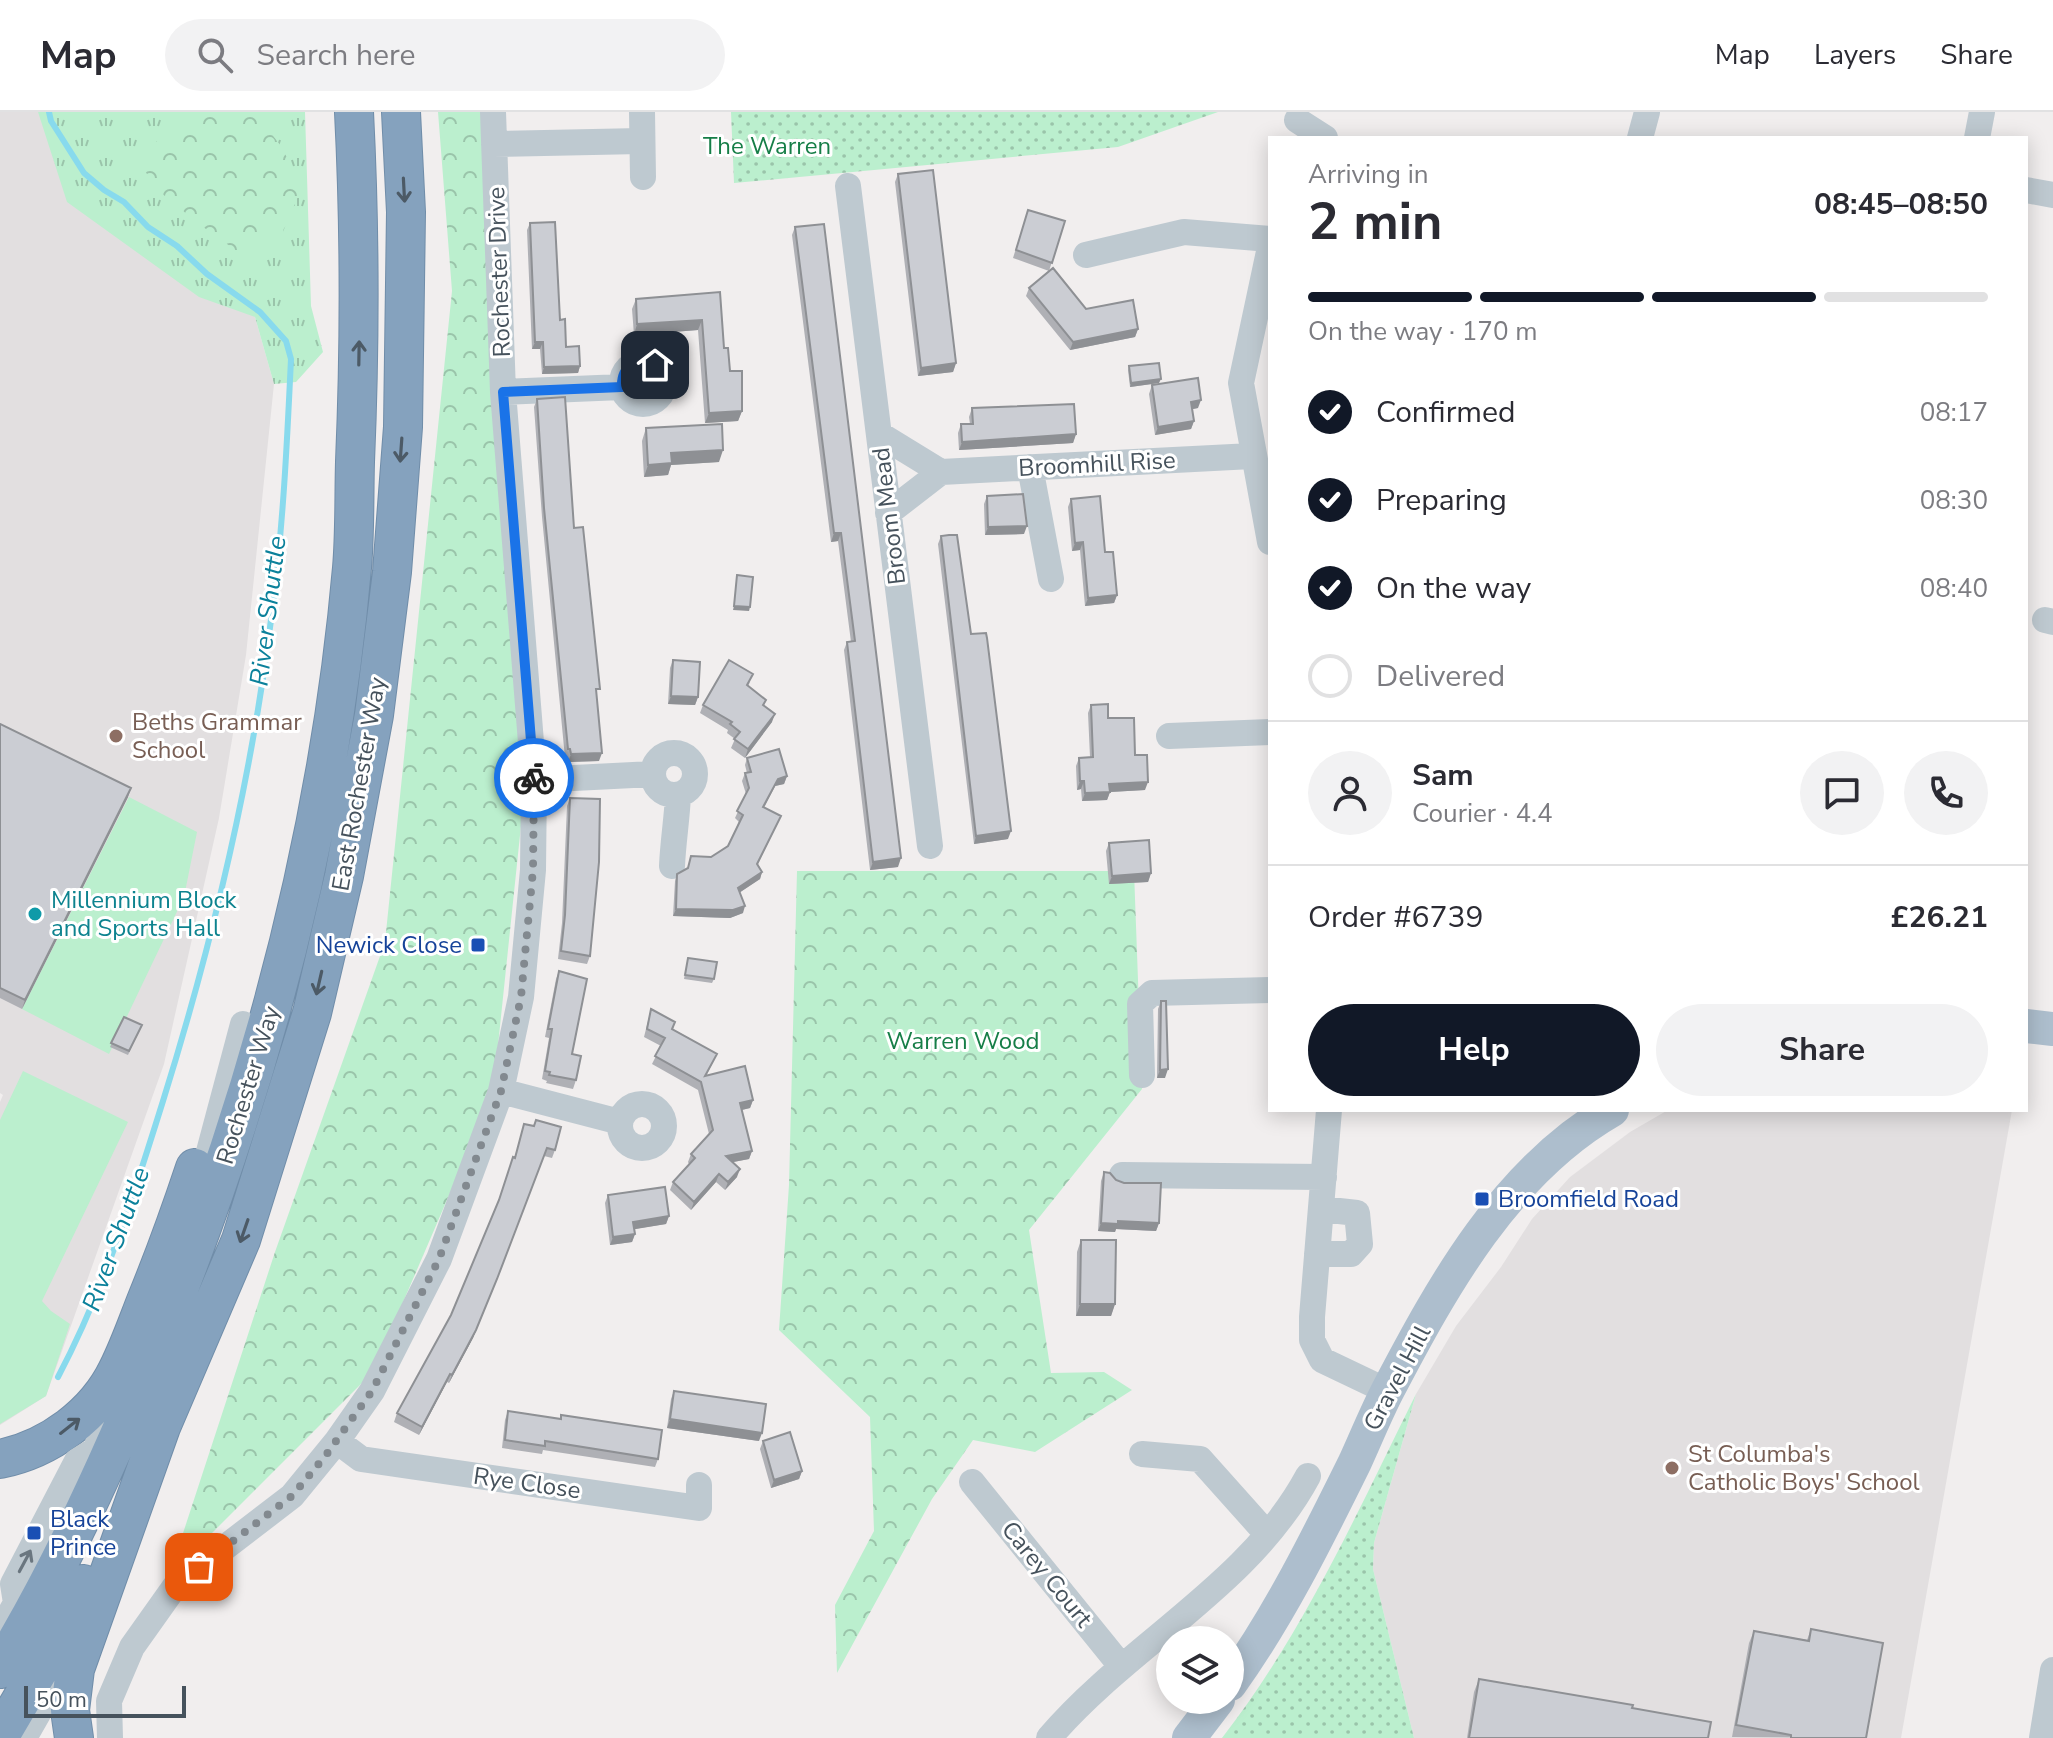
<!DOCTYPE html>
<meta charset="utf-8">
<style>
:root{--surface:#fff;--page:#f2f2f3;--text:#2b2b33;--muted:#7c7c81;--line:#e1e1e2;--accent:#111827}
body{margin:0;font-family:"Nunito Sans",sans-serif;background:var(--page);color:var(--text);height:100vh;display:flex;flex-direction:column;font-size:30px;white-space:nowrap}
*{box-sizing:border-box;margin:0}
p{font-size:26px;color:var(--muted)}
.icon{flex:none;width:44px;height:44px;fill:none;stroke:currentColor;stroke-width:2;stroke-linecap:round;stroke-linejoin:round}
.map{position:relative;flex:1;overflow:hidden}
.side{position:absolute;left:1268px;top:24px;width:760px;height:976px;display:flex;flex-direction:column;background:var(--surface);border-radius:0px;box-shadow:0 4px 20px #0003}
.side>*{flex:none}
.fabs{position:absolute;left:1156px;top:1514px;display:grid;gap:16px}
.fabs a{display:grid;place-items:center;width:88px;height:88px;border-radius:50%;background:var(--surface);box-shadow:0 4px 20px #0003;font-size:40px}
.scale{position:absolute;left:24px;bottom:20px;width:162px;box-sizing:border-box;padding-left:8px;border:4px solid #46525c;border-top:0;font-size:22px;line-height:28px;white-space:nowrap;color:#46525c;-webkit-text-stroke:6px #fff;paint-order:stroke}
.pin{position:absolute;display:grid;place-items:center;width:68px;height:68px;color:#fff;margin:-34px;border-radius:16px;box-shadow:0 4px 12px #0006}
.courier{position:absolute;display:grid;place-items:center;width:80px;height:80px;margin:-40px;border:6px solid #1a73e8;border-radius:50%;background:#fff;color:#222;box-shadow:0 2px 10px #0007}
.summary em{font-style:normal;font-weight:700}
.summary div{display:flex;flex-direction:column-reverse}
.summary{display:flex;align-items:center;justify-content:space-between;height:136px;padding:0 40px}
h1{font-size:52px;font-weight:700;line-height:60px}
.bar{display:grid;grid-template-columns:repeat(4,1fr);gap:12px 8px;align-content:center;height:96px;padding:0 40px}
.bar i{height:10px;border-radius:6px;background:var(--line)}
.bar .active{background:var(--accent)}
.bar p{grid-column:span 4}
.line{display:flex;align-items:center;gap:20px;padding:0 40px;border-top:2px solid var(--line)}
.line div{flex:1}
.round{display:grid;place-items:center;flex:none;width:84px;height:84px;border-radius:42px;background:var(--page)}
ol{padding:0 40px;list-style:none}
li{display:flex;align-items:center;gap:24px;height:88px}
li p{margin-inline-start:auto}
li .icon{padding:8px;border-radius:50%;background:var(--accent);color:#fff;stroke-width:4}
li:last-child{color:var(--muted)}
li i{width:44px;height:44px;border:4px solid var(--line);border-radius:50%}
.action{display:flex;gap:16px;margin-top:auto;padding:16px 40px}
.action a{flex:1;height:92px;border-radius:48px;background:var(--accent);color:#fff;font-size:32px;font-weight:700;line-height:92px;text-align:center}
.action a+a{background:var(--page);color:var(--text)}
header{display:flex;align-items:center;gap:48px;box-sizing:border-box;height:112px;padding:0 40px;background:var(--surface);border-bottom:2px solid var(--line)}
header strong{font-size:38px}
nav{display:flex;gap:44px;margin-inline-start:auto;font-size:28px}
.search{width:560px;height:72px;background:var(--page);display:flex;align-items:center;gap:20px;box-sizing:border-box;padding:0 28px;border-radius:44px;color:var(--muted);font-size:30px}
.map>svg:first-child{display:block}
.education{fill:#e2dfe0}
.grass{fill:url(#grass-tufts)}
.forest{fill:url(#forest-crowns)}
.park{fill:url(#park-dots)}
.pitch{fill:#bbefce}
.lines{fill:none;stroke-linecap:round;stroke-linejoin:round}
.stream{stroke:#88daed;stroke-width:6}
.highway-casing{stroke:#708da9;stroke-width:40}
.minor{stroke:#bec9d0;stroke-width:26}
.major{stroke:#adbecd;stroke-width:34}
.highway{stroke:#85a2be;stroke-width:38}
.wall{fill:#afb0b5}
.shaded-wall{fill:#8e9094}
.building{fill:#cbcdd3;stroke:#8e9094;stroke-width:2}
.oneway{stroke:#4c5a66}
.oneway2{stroke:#6a767f}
.done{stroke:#82898f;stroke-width:8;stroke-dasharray:0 14.4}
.route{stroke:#1a73e8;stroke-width:10}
.education-dot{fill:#8d6e63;stroke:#fff;stroke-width:3}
.culture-dot{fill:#0f9aa8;stroke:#fff;stroke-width:3}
.transit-dot{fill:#1a4fb4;stroke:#fff;stroke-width:3}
.labels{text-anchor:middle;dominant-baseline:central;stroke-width:6;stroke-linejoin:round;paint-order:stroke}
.park-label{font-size:24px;fill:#167e47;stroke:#fff}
.street-label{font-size:24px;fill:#46525c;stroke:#fff}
.education-label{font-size:24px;fill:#785e54;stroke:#fff;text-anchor:start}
.culture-label{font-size:24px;fill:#0d838f;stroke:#fff;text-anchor:start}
.transit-label{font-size:24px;fill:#164399;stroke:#fff;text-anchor:start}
.water-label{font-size:26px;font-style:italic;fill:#0b819b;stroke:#fff}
</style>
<header>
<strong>Map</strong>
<div class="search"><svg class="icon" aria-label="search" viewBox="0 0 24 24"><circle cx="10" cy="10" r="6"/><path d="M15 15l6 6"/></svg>Search here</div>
<nav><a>Map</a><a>Layers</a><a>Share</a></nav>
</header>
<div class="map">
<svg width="2053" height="1626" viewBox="0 0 2053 1626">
<defs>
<pattern id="grass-tufts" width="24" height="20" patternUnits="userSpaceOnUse" patternTransform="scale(2)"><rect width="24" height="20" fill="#bbefce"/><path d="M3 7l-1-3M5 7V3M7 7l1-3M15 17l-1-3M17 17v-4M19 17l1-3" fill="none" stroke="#9ac4aa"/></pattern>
<pattern id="forest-crowns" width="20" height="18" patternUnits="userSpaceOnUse" patternTransform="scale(2)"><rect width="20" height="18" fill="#bbefce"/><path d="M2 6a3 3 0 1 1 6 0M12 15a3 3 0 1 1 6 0" fill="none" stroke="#9ac4aa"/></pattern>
<pattern id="park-dots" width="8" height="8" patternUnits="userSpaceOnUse" patternTransform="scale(2)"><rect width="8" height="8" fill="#bbefce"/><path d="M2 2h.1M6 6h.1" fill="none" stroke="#9ac4aa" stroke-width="1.8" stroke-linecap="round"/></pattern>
</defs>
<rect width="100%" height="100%" fill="#f1eeee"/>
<path class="education" d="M0 0H38L255 205 274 272 246 543 219 706 164 952 46 1284 0 1313V990L3 983 0 981Z
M1668 998H2012L1901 1626H1414L1373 1457 1374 1431 1416 1282 1456 1214 1501 1155 1532 1107 1570 1065 1630 1020Z"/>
<path class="grass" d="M38 0H305L311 194 323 240 296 270 274 272 255 205 199 185 67 90Z"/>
<path class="forest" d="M200 0H254L281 34 302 75 282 122 241 142 199 112 154 75 135 40 162 27Z
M438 0H488L526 666 493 981 373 1260 169 1464 275 1140 385 830 452 179Z
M797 759H1134L1142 977 1029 1118 1051 1261 1104 1260 1132 1278 1035 1340 973 1328 932 1387 837 1561 835 1493 874 1419 870 1305 779 1218 789 1073Z"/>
<path class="park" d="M731 0H1218L1118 35 734 71Z
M1416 1282 1374 1431 1373 1457 1414 1626H1222C1303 1522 1358 1399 1416 1282Z"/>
<path class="pitch" d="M129 685 197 720 184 785 109 942 22 897Z
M23 959 128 1010 42 1189 51 1199 70 1212 46 1284 0 1312V1008Z"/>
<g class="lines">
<path class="stream" d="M49 0 51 9 84 61 104 78 124 90 148 115 177 134 207 162 260 200 286 229 291 247C287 332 283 416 272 500 252 666 213 829 163 989 134 1082 104 1178 58 1265"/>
<defs>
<path id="highway" d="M0 1347C49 1337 96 1303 118 1257 129 1235 137 1212 146 1189 164 1145 180 1101 195 1056
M0 1557C64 1451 116 1336 162 1220 260 976 329 719 352 456 355 421 354 385 355 350 360 233 360 117 354 0
M0 1624 47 1544 83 1472
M74 1626 70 1598 75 1557 161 1315 241 1128 312 901 344 764 374 603 392 460 403 315 406 100 401 0"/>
</defs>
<use href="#highway" class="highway-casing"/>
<path class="minor" d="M642 0 643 65
M1297 8 1325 26
M1640 26 1647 0
M1977 26 1982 0
M494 32 641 29
M848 74 930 734
M2026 78 2053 83
M1270 135 1241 271 1270 430
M1086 143 1184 120 1270 127
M622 271a21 21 0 1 1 42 0a21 21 0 1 1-42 0Z
M503 280 622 275
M879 322 941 360 1252 344
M1030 355 1051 467
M888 401 941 360
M2045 508 2053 510
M1169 624 1270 620
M653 662a21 21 0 1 1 42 0a21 21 0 1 1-42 0Z
M534 668 653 662
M672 754C673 730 677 707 678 683
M1142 963 1140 892 1152 881 1270 878
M501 979 620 1010
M620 1014a22 22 0 1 1 44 0a22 22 0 1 1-44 0Z
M1329 998 1312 1205V1228L1322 1248 1387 1279
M207 1047 243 912
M1122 1063 1324 1065
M1317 1142H1351L1360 1132 1357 1101 1321 1097
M337 1329 361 1347 699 1396V1373
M1142 1342 1200 1347 1267 1422
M972 1370 1121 1554
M0 1520 16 1491 13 1472 77 1349 95 1338 106 1312
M24 1626 72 1542
M110 1626 109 1589 132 1535 176 1473 292 1384 337 1329 372 1279 439 1147 501 979 521 885 533 758 534 668 503 280 493 0
M1049 1626C1128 1533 1249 1474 1308 1364
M2042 1626 2053 1558"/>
<path class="major" d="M2026 914 2053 917
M1230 1572C1279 1504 1318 1425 1355 1350 1366 1326 1376 1301 1388 1278 1443 1173 1506 1059 1612 998
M1189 1626 1218 1588"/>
<use href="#highway" class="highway"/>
</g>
<path class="wall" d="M898 62 956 251 953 260 918 264 895 70Z
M1028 98 1065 109 1049 159 1086 197 1138 217 1135 225 1070 238 1026 184 1029 176 1049 159 1013 146Z
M530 111 560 208 566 235 580 254 578 261 542 262 540 237H532L527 118Z
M795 115 898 755 870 758 844 538 847 530H851L838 429 831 430 792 123Z
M720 180 724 236 730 259 742 299 738 309 705 311 698 218 634 223 632 197 636 187Z
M1129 254 1159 271 1130 275 1128 258Z
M1152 273 1198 296 1192 297 1194 309 1191 317 1155 323 1149 282Z
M537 287 574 416 597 585 599 649 568 650 567 645 565 646 542 405 534 295Z
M972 296 1076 322 1073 331 959 338 958 321 961 312H970L969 305Z
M646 316 719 350 671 353 668 363 644 365 642 329Z
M987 384 1024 422 985 423 984 392Z
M1071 387 1105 440 1117 483 1114 491 1085 494 1080 438 1072 439 1068 395Z
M941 424 971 522 1008 727 974 732 938 432Z
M673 548 698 585 695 593 668 592 670 556Z
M750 570 748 574 766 588 764 594 772 610 745 646 731 636 735 627 727 621 728 618 700 601 703 593Z
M1091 593 1108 606 1135 643 1145 678 1110 680 1107 688 1082 689 1081 677 1077 678 1076 654 1079 646 1090 645 1088 601Z
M0 612 128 685 22 897 0 886Z
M747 646 787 664 784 672 775 674 764 696 781 704 758 752 762 760 760 767 740 780 743 801 730 806 673 804 675 769 677 762 711 745 728 734 739 710 735 706 746 682 742 669 745 661H747L745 653Z
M570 686 590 844 587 852 558 847 562 811 567 694Z
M1109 731 1151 761 1148 770 1109 772 1106 739Z
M688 846 714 867 712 871 684 867Z
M559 859 576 968 573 977 546 971 547 969 542 967 549 926 545 925 556 867Z
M1161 889 1165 966H1157L1158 897Z
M651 897 675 910 673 917 717 942 706 964 753 988 750 996 742 998 752 1039 749 1047 733 1050 737 1065 725 1078 716 1070 691 1098 670 1078 673 1070 689 1052 688 1050 691 1042 709 1022 698 978 652 952 661 934 644 925Z
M124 905 142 913 128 943 110 935Z
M524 1012 555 1038 552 1046 544 1044 473 1226 449 1271 447 1270 419 1323 394 1310 397 1301 451 1203 498 1090 515 1045Z
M1104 1060 1116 1068 1159 1111 1156 1119 1116 1117 1115 1120 1098 1119 1101 1069Z
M608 1083 669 1104 666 1112 634 1117 635 1122 632 1130 610 1133 605 1091Z
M1081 1128 1115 1192 1111 1204H1076L1077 1140Z
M674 1279 759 1329 667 1316 671 1287Z
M508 1299 658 1347 655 1355 543 1338 542 1342 502 1336 505 1308Z
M763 1329 802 1359 799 1367 771 1376 760 1337Z
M1811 1517 1866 1626 1732 1625 1749 1531 1754 1519 1807 1528Z
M1479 1567 1632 1596 1708 1626H1467L1474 1580Z"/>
<path class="shaded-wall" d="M702 208 698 218 634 223 637 212Z
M1138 217 1135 225 1070 238 1073 230Z
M535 230H543L540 237H532Z
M956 251 953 260 918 264 921 256Z
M580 254 578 261 542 262 544 255Z
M1161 267 1159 271 1130 275 1131 271Z
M1201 288 1198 296 1188 298 1191 290Z
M742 299 738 309 705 311 709 301Z
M1194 309 1191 317 1155 323 1158 315Z
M1076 322 1073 331 959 338 962 330Z
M723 338 719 350 671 353 668 363 644 365 648 353 671 341Z
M1027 414 1024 422 985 423 988 415Z
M834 421H841L838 429 831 430Z
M1083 430 1080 438 1072 439 1075 431Z
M1117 483 1114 491 1085 494 1088 486Z
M734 494 750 495 749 499 733 498Z
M671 584 698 585 695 593 668 592Z
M775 602 772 610 745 646 748 637Z
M602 641 599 649 568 650 571 642Z
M787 664 784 672 775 674 760 702 778 667Z
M1080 669H1084L1081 677 1077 678Z
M1148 670 1145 678 1110 680 1107 688 1082 689 1085 681 1109 672Z
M131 676 128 685 22 897 25 888Z
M1011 719 1008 727 974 732 976 724Z
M901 746 898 755 870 758 873 750Z
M762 760 760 767 736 783 738 776Z
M1151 761 1148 770 1109 772 1112 764Z
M745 794 743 801 730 806 673 804 676 797Z
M1168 957 1165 966H1157L1160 958Z
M753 988 750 996 737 999 740 991Z
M752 1039 749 1047 723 1052 726 1044Z
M740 1057 737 1065 725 1078 728 1070Z
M719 1062 716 1070 691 1098 694 1090Z
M669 1104 666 1112 630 1118 633 1110Z
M1118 1109 1159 1111 1156 1119 1116 1117 1115 1120 1098 1119 1101 1111Z
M635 1122 632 1130 610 1133 613 1125Z
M494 1175 473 1226 449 1271 452 1263Z
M1080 1192H1115L1111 1204H1076Z
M450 1262 447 1270 419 1323 422 1315Z
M670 1307 762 1321 759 1329 667 1316Z
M802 1359 799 1367 771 1376 774 1368Z"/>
<path class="building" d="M933 58 956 251 921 256 898 62Z
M1028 98 1065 109 1052 151 1016 138Z
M555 110 560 208 565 207 566 235 579 234 580 254 544 255 543 230H535L530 111Z
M824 112 901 746 873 750 847 530 855 529 841 421H834L795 115Z
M1053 156 1086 197 1133 188 1138 217 1073 230 1029 176Z
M720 180 724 236H728L730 259H742V299L709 301 702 208 637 212 636 187Z
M1159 251 1161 267 1131 271 1129 254Z
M1198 266 1201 288 1191 290 1194 309 1158 315 1152 273Z
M565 285 574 416 583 415 600 577H596L602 641 571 642 570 637H568L544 396 537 287Z
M1074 292 1076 322 962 330 961 312H973L972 296Z
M722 312 723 338 671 341 672 351 648 353 646 316Z
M1023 382 1027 414 988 415 987 384Z
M1100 384 1105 440H1113L1117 483 1088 486 1083 430 1075 431 1071 387Z
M949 423H957L971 522 986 521 987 526 1011 719 976 724 941 424Z
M737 463 753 465 750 495 734 494Z
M673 548 700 550 698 585 671 584Z
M729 548 753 562 747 573 766 588 763 593 775 602 748 637 734 627 740 620 730 612 732 610 703 593Z
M1108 592V606H1134L1135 643H1147L1148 670 1109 672 1110 680 1085 681 1084 669H1080L1079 646 1093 645 1091 593Z
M0 612 131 676 25 888 0 876Z
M779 637 787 664 778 667 763 695 781 704 757 752 762 760 738 776 745 794 733 798 676 797 677 762 688 756 691 744 711 745 728 734 743 703 737 699 749 676 745 661 751 660 747 646Z
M570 686 600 687 599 750 590 844 561 839 565 803Z
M1149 728 1151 761 1112 764 1109 731Z
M688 846 717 850 714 867 685 863Z
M559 859 587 867 572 942 581 944 576 968 549 963 550 960 545 959 552 917H548Z
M1161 889H1166L1168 957 1160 958Z
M651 897 675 910 672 917 717 942 705 964 745 954 753 988 740 991 752 1039 726 1044 740 1057 728 1070 719 1062 694 1090 673 1070 695 1046 691 1042 713 1018 701 970 655 944 665 926 647 917Z
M124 905 142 913 129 939 111 931Z
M536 1008 561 1015 555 1038 547 1036 497 1167 476 1218 452 1263 450 1262 422 1315 397 1301 451 1203 499 1088 513 1045 515 1046 524 1012 534 1014Z
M1104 1060 1110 1061 1116 1068 1124 1071H1161L1159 1111 1118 1109V1112L1101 1111Z
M665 1075 669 1104 633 1110 635 1122 613 1125 608 1083Z
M1081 1128H1116L1115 1192H1080Z
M674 1279 766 1292 762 1321 670 1307Z
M508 1299 561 1307V1303L662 1318 658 1347 545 1329V1334L505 1328Z
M790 1320 802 1359 774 1368 763 1329Z
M1811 1517 1883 1531 1866 1626H1791V1623L1736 1613 1754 1519 1809 1529Z
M1479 1567 1633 1593 1632 1596 1711 1610 1708 1626H1469Z"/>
<defs><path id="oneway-shaft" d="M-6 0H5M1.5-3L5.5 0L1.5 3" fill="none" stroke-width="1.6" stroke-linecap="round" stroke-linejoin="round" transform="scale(2)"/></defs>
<g class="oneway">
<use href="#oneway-shaft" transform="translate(404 78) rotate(87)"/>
<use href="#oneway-shaft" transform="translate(359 241) rotate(-89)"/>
<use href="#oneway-shaft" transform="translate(401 338) rotate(94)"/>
<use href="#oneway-shaft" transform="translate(319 871) rotate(103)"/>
<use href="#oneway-shaft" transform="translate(244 1119) rotate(109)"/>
<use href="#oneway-shaft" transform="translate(70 1314) rotate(-38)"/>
</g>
<use class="oneway2" href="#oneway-shaft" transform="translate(25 1449) rotate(-62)"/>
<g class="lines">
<path class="done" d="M199 1455 292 1384 326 1343 372 1279 439 1147 501 979 521 885 533 758 534 666"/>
<path class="route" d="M534 666 503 280 622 275C621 255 637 245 655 253"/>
</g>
<g class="education-dot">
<circle cx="116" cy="624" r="8"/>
<circle cx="1672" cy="1356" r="8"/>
</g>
<circle class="culture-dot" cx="35" cy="802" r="8"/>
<g class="transit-dot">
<rect x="470" y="825" width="16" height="16" rx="4"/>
<rect x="1474" y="1079" width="16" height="16" rx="4"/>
<rect x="26" y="1413" width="16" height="16" rx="4"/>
</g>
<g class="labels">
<g class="park-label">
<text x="767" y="34">The Warren</text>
<text x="963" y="929">Warren Wood</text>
</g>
<g class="street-label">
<text transform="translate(499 160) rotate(-92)">Rochester Drive</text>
<text transform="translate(1097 352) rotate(-3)">Broomhill Rise</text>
<text transform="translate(889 404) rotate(-97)">Broom Mead</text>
<text transform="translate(359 672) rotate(-80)">East Rochester Way</text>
<text transform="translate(248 973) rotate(-73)">Rochester Way</text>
<text transform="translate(1397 1266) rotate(-62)">Gravel Hill</text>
<text transform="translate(527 1371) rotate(8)">Rye Close</text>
<text transform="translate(1047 1462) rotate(51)">Carey Court</text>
</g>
<g class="education-label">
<text x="132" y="610">Beths Grammar<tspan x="132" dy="28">School</tspan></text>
<text x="1688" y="1342">St Columba's<tspan x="1688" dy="28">Catholic Boys' School</tspan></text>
</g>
<g class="culture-label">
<text x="51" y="788">Millennium Block<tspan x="51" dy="28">and Sports Hall</tspan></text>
</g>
<g class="transit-label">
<text x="462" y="833" text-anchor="end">Newick Close</text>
<text x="1498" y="1087">Broomfield Road</text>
<text x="50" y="1407">Black<tspan x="50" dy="28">Prince</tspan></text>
</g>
<g class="water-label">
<text transform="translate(268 499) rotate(-83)">River Shuttle</text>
<text transform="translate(116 1127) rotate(-70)">River Shuttle</text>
</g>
</g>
</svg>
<div class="fabs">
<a><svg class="icon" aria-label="layers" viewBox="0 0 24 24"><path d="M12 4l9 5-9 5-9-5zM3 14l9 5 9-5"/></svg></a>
</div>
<div class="scale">50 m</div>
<div class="pin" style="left:199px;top:1455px;background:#ea580c"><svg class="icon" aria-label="bag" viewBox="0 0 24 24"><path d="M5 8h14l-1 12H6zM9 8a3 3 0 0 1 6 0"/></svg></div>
<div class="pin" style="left:655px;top:253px;background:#1f2937"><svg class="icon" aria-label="home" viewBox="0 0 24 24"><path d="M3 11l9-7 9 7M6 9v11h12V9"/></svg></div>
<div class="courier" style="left:534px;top:666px"><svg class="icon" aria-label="bike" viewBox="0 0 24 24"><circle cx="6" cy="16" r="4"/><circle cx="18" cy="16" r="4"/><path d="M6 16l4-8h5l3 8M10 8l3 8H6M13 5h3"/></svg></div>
<section class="side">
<div class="summary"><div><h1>2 min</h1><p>Arriving in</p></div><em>08:45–08:50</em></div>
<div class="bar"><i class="active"></i><i class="active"></i><i class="active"></i><i></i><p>On the way · 170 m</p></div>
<ol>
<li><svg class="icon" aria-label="check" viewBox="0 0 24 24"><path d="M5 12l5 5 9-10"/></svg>Confirmed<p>08:17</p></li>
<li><svg class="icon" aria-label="check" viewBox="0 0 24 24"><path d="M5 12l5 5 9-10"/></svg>Preparing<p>08:30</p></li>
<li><svg class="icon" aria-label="check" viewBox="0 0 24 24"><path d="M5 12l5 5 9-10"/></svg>On the way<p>08:40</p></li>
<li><i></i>Delivered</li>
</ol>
<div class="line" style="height:144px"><a class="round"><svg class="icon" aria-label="person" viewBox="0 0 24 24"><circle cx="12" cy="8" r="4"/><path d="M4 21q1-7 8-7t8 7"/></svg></a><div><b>Sam</b><p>Courier · 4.4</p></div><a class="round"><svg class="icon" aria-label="chat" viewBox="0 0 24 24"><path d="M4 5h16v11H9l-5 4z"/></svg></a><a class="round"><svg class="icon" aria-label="phone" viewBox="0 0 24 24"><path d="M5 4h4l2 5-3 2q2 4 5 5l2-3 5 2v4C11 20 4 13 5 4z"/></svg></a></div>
<div class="line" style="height:104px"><div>Order #6739</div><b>£26.21</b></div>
<div class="action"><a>Help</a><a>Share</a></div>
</section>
</div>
